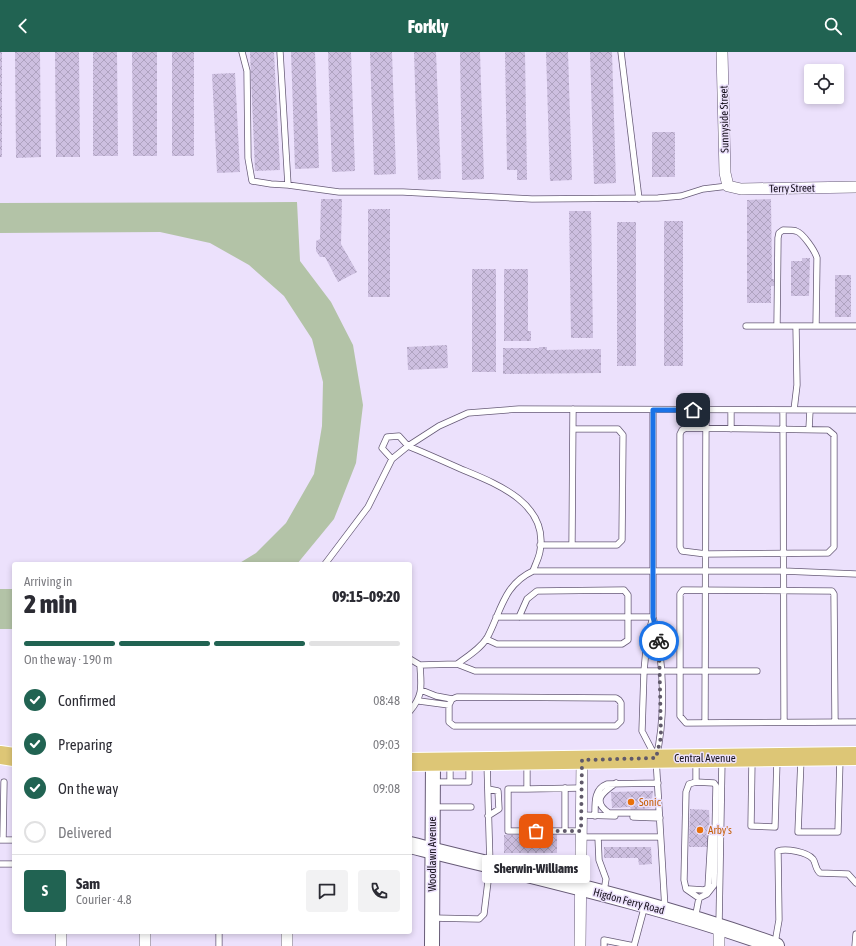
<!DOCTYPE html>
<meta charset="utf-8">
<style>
:root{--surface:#fff;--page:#f2f2f3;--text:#2b2b33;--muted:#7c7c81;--line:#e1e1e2;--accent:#216352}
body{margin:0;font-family:"Asap Condensed",sans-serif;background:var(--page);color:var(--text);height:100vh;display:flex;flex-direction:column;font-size:15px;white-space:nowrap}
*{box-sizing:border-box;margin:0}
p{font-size:13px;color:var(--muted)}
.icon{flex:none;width:22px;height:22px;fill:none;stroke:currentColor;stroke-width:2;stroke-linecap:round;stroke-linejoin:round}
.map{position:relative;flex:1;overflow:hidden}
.details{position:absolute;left:12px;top:510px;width:400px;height:372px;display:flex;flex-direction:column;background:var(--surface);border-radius:4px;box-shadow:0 2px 6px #0003}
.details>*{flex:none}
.controls{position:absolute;left:804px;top:12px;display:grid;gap:8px}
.controls a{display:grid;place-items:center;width:40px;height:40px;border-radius:4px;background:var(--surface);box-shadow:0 2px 6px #0003;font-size:20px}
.pin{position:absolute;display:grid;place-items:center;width:34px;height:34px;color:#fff;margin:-17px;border-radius:8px;box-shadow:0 2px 6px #0006}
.courier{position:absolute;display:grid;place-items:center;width:40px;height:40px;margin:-20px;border:3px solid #1a73e8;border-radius:50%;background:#fff;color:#222;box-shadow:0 1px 5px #0007}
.bubble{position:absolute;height:28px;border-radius:4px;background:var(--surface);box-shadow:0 2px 6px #0003;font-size:13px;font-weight:800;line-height:28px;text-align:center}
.overview em{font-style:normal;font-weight:800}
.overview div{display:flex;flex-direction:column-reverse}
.overview{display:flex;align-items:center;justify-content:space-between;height:68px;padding:0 12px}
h1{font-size:26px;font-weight:800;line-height:30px}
.bar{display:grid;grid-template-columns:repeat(4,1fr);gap:6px 4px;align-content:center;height:48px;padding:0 12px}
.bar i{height:5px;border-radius:3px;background:var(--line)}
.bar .selected{background:var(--accent)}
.bar p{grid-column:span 4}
.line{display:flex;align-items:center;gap:10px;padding:0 12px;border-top:1px solid var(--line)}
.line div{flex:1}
.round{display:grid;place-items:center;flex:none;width:42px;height:42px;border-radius:4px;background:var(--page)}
ol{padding:0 12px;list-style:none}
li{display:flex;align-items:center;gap:12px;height:44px}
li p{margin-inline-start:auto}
li .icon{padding:4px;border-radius:50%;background:var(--accent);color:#fff;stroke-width:4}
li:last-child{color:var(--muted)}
li i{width:22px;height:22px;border:2px solid var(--line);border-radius:50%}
header{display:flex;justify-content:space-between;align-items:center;height:52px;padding:0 12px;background:var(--accent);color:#fff;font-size:18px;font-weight:800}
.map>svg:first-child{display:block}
.green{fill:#b3c3a7}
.building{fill:url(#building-cross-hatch)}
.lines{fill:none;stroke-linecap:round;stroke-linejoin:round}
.service-casing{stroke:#675b77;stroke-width:7}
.minor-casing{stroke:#675b77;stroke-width:12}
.tertiary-casing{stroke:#675b77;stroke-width:16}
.secondary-casing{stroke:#675b77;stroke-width:18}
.primary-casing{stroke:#fff;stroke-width:20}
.service{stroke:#fff;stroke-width:5.5}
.minor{stroke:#fff;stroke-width:11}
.tertiary{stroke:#fff;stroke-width:14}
.secondary{stroke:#fff;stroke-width:16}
.primary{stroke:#ddc676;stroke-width:18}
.done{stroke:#60596a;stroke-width:4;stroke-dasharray:0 7.2}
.route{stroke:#1a73e8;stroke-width:5}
.food-dot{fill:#e8710a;stroke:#ece1fc;stroke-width:1.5}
.labels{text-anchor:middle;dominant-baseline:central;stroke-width:3;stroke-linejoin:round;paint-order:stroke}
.street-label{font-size:11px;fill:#15101b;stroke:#ece1fc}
.food-label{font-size:11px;fill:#c56008;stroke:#ece1fc;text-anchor:start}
</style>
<header><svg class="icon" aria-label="back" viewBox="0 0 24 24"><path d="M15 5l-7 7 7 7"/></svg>Forkly<svg class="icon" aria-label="search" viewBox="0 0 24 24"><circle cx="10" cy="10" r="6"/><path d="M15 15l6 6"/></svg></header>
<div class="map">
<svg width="856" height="894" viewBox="0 0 856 894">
<defs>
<pattern id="building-cross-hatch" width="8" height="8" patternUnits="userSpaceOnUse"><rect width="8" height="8" fill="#cdbfe0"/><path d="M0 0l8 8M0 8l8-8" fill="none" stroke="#afa3c0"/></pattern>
</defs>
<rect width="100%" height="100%" fill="#ece1fc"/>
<path class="green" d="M297 150 300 209 331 250 353 293 363 353 356 411 334 467 297 512H238L256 501 286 471 314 422 322 374 323 330 312 287 284 244 249 213 210 191 160 180 0 181V151Z
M0 537H14V577H0Z"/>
<path class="building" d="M0 0H2V105H0Z
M15 0H40L41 105 16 106Z
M55 0H79L80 105H56Z
M93 0H117L118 104H93Z
M132 0H157V104H133Z
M172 0H194V104H172Z
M250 0H274L280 118 255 119Z
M291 0H315L319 116 295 117Z
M328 0H351L355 119 332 120Z
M370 0H392L396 122 374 123Z
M414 0H436L441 127 418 128Z
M460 0H480L484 127 462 128Z
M505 0H525L527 128H517V118H507Z
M546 0H568L572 128 550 129Z
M590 0H612L616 131 594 132Z
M235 21 240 120 217 121 212 22Z
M652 80H675V125H652Z
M321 147H342L341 192 357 220 338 230 325 205H320L316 199V189L320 187Z
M771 147 772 227H774V234H771V251H747V148Z
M368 157H390V245H368Z
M569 159H591L593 286H571Z
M664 169H683V314H664Z
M617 170H636V314H617Z
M802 206H810L809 244H791V209H802Z
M472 217H496V320H472Z
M504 217H528V279H531V289H504Z
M835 223H851V265H835Z
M447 293 448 316 408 318 407 295Z
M539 295H547V298L601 297V321L503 322V296H539Z
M653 739 651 756 631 758 630 755 612 756 611 740Z
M690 757 709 758 710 781 708 782V795H689Z
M557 782V801H504V783Z
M604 795H651L652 812 639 813 638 806H604Z"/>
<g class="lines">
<defs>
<path id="service" d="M242 0 247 19 248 106 252 129 271 132 288 133 339 140H403L532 147 658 146 681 144 703 137 728 134
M280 0 288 133
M621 0 639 147
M746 274H856
M777 274 778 186 779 181 783 178C787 178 792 178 796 179 803 181 815 199 817 206L816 274
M783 358 784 670
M794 358 797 333 796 274
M686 376 828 378 834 383V495L828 501 706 502 682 499 680 495V382L682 378Z
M731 377V358
M809 377 810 358
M392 407 382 396 387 385 399 384 408 394C425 401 443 409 461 417 495 431 549 451 540 499 539 506 535 513 533 519 503 533 501 560 487 586 480 597 467 605 457 612
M572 492 573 357
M540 493H617L622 488 623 383 618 377H573
M325 512 368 455 392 407 408 394 439 374 468 361 519 357 856 358
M533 519H653V358
M519 565 527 547 537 539 624 538 628 543V565H653V519H783L856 522
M486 587 497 592H622L628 588V565H496
M410 607 420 613 457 612 475 619H757
M421 638 436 644 452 647
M457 645 616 646 619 648 621 651V669L616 674H454L449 670V653L452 647Z
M419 649 449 653
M410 659C424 642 421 634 420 613
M835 670 834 542 832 539 683 538 680 542V664L686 671 856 670
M705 671 706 358
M655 704 642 679 644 619 647 587 653 565C664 606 666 665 656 706L665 857
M801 707 798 780H838L840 706
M752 708 751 774 775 775 777 708
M450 712V730
M527 712V737L581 736
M433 730H469V712
M696 730 714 731 716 734 714 833 707 842 699 846 686 837 684 828 686 740 689 732Z
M696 730V709
M616 731C603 740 591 749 609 761H659
M488 737 498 739 499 757 488 764
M527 737H508V779H581
M433 755H471
M581 763 615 764
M595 764C595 750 594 737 607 732L658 731
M633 765 660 766
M565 779V736
M581 785H660
M598 785 599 808 606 827 604 839
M0 788H14
M3 788 4 730
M0 812H14
M689 837 704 838 708 836 711 785
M432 866 479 867 484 862 490 813 487 711
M695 867 699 846
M719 873 722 708
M219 880V894
M775 891 779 868 778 799C786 796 807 800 813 807 816 811 815 817 820 821L848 822 856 831
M604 894V888L634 894
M634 894 645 853
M855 894 856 882"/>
<path id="minor" d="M722 0 725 121 728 134 741 137 856 135
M719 873V894
M61 894V880
M145 894V880
M287 894V880
M580 894 582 708"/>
<path id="tertiary" d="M432 894 433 709"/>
<path id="secondary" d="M410 793C533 824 657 851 776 894"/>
<path id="primary" d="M0 703 14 705
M410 710 856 704"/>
</defs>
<use href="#service" class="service-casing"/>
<use href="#minor" class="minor-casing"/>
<use href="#tertiary" class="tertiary-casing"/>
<use href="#secondary" class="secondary-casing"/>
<use href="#primary" class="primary-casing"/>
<use href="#service" class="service"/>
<use href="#minor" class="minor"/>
<use href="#tertiary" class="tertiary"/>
<use href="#secondary" class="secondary"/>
<use href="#primary" class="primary"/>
</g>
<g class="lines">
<path class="done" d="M536 779H581L582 708 656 706 661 685 659 589"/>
<path class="route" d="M659 589 653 565V358H693"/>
</g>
<g class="food-dot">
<circle cx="631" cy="750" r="4"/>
<circle cx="700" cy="778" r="4"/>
</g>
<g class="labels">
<g class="street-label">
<text transform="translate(724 67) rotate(-91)">Sunnyside Street</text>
<text transform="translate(792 136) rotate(-1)">Terry Street</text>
<text x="705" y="706">Central Avenue</text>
<text transform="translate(432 802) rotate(-90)">Woodlawn Avenue</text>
<text transform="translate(629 849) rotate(15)">Higdon Ferry Road</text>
</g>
<g class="food-label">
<text x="639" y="750">Sonic</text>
<text x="708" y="778">Arby's</text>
</g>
</g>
</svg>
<div class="controls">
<a><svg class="icon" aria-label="locate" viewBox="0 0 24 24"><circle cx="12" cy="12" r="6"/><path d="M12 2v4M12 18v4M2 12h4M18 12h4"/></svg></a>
</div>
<div class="pin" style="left:536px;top:779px;background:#ea580c"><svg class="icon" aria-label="bag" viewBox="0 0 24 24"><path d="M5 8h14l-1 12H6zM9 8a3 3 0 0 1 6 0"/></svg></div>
<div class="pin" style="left:693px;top:358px;background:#1f2937"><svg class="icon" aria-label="home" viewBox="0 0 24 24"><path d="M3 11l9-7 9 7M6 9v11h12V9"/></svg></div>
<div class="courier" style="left:659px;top:589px"><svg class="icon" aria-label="bike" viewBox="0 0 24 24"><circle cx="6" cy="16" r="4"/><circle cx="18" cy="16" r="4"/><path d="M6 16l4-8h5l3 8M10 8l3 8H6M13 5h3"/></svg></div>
<div class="bubble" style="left:482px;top:803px;width:108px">Sherwin-Williams</div>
<section class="details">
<div class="overview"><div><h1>2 min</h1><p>Arriving in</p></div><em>09:15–09:20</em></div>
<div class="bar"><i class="selected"></i><i class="selected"></i><i class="selected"></i><i></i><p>On the way · 190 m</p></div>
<ol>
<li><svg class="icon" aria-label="check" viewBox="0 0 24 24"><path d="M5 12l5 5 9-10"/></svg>Confirmed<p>08:48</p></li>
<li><svg class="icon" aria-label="check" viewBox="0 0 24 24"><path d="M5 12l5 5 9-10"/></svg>Preparing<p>09:03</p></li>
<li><svg class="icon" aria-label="check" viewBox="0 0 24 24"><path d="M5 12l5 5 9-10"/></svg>On the way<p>09:08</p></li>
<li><i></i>Delivered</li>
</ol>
<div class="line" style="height:72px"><b class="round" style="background:var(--accent);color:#fff">S</b><div><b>Sam</b><p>Courier · 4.8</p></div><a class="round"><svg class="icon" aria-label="chat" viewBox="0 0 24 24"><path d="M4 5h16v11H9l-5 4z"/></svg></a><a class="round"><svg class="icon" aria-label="phone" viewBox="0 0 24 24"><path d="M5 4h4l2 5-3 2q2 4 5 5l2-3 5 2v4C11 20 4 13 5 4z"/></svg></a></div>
</section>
</div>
